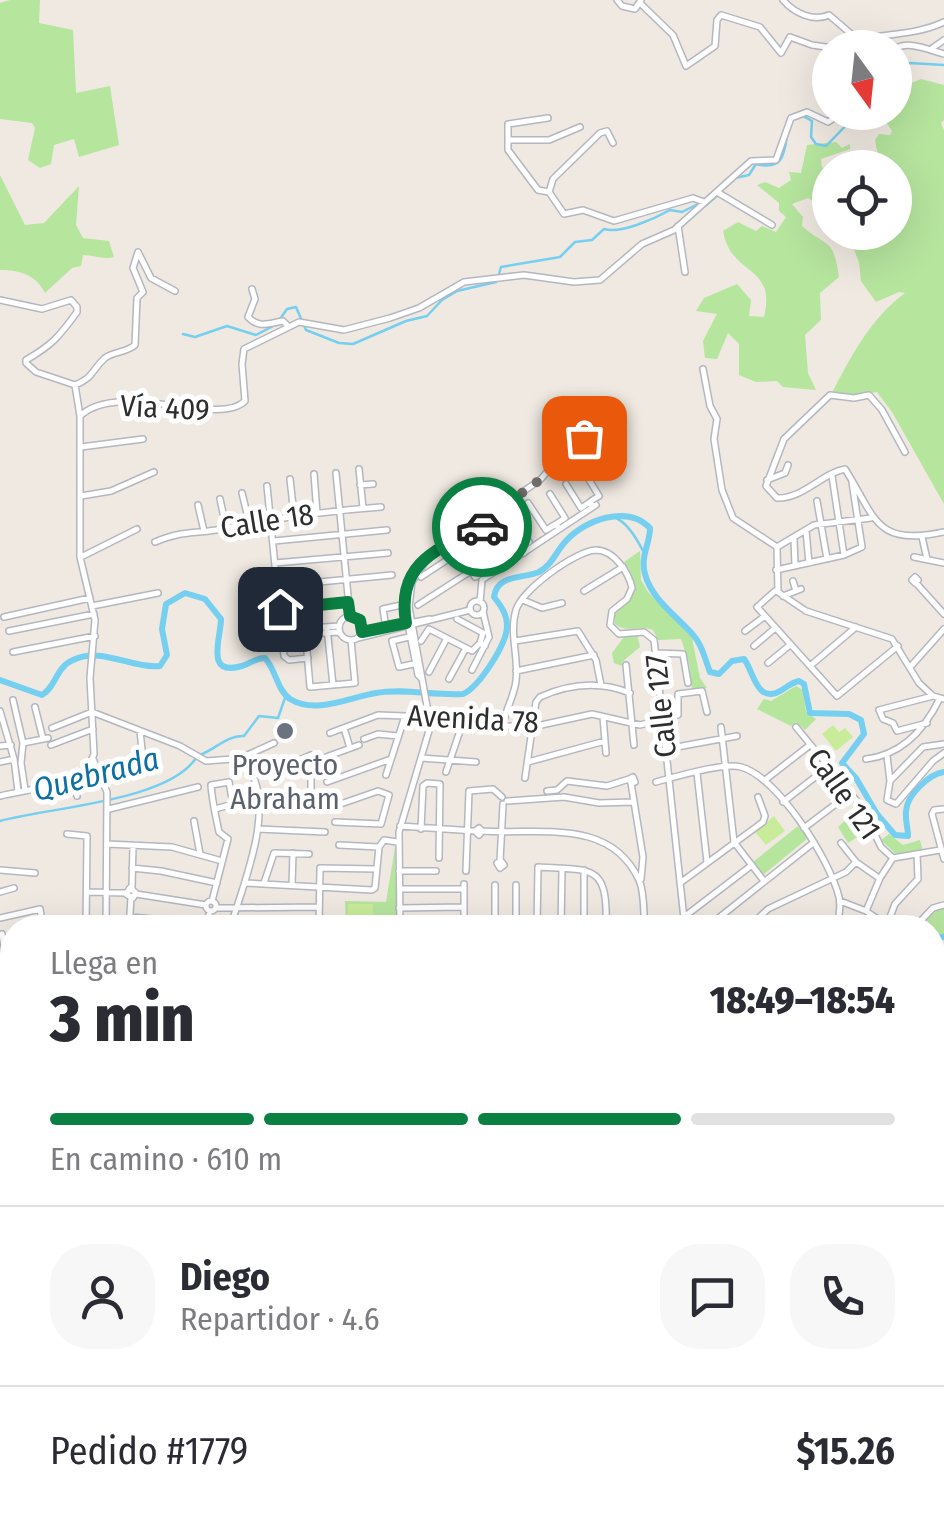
<!DOCTYPE html>
<html lang="es">
<meta charset="utf-8">
<style>
:root{--surface:#fff;--page:#f7f7f7;--text:#2b2b33;--muted:#7c7c81;--line:#e1e1e2;--accent:#0b8043}
body{margin:0;font-family:"Fira Sans Condensed",sans-serif;background:var(--page);color:var(--text);height:100vh;display:flex;flex-direction:column;font-size:38px;white-space:nowrap}
*{box-sizing:border-box;margin:0}
p{font-size:32px;color:var(--muted)}
.icon{flex:none;width:55px;height:55px;fill:none;stroke:currentColor;stroke-width:2;stroke-linecap:round;stroke-linejoin:round}
.map{position:relative;flex:1;overflow:hidden}
.sheet{position:absolute;left:0px;top:915px;width:945px;height:620px;display:flex;flex-direction:column;background:var(--surface);border-radius:40px 40px 0 0;box-shadow:0 10px 40px #0002}
.sheet>*{flex:none}
.needle{width:65px;rotate:165deg}
.fabs{position:absolute;left:812px;top:30px;display:grid;gap:20px}
.fabs a{display:grid;place-items:center;width:100px;height:100px;border-radius:50%;background:var(--surface);box-shadow:0 10px 40px #0002;font-size:50px}
.pin{position:absolute;display:grid;place-items:center;width:85px;height:85px;color:#fff;margin:-42px;border-radius:20px;box-shadow:0 5px 15px #0006}
.courier{position:absolute;display:grid;place-items:center;width:100px;height:100px;margin:-50px;border:8px solid #0b8043;border-radius:50%;background:#fff;color:#222;box-shadow:0 2px 12px #0007}
.headline em{font-style:normal;font-weight:800}
.headline div{display:flex;flex-direction:column-reverse}
.headline{display:flex;align-items:center;justify-content:space-between;height:170px;padding:0 50px}
h1{font-size:65px;font-weight:800;line-height:75px}
.bar{display:grid;grid-template-columns:repeat(4,1fr);gap:15px 10px;align-content:center;height:120px;padding:0 50px}
.bar i{height:12px;border-radius:8px;background:var(--line)}
.bar .current{background:var(--accent)}
.bar p{grid-column:span 4}
.line{display:flex;align-items:center;gap:25px;padding:0 50px;border-top:2px solid var(--line)}
.line div{flex:1}
.round{display:grid;place-items:center;flex:none;width:105px;height:105px;border-radius:40px;background:var(--page)}
.map>svg:first-child{display:block}
.green{fill:#b6e59e}
.pitch{fill:#c9ec9a}
.lines{fill:none;stroke-linecap:round;stroke-linejoin:round}
.stream{stroke:#75cff0;stroke-width:2.5}
.river{stroke:#75cff0;stroke-width:6}
.minor-casing{stroke:#b4b7c1;stroke-width:8}
.major-casing{stroke:#c9c9c9;stroke-width:10}
.highway-casing{stroke:#c9c9c9;stroke-width:11}
.minor{stroke:#fff;stroke-width:5}
.major{stroke:#f2d163;stroke-width:8}
.highway{stroke:#ffa35c;stroke-width:9}
.rail{stroke:#a3a6b8;stroke-width:2.5}
.done{stroke:#726f6d;stroke-width:10;stroke-dasharray:0 18}
.route{stroke:#0b8043;stroke-width:12}
.worship-dot{fill:#6b7280;stroke:#fff;stroke-width:4}
.labels{text-anchor:middle;dominant-baseline:central;stroke-width:10;stroke-linejoin:round;paint-order:stroke}
.street-label{font-size:30px;fill:#2e2e2e;stroke:#fff}
.worship-label{font-size:30px;fill:#5b616d;stroke:#fff}
.water-label{font-size:32px;font-style:italic;fill:#0d6fa3;stroke:#fff}
</style>
<div class="map">
<svg width="944" height="1535" viewBox="0 0 944 1535">
<rect width="100%" height="100%" fill="#efe9e1"/>
<path class="green" d="M10 0H40L39 23 73 30 76 93 110 86 119 145 79 157 74 139 54 145 51 164 40 168 28 160 35 128 32 123 0 119V3Z
M921 79 944 85V120L941 123 944 130V504L892 412 877 392 852 396 832 393C851 356 871 318 905 293L899 292 876 302 861 281 859 262 847 233 895 232V168L880 167 875 140 879 134 890 135 892 131 886 122 897 110 895 105 911 93V83Z
M836 142 842 148 850 144V149L821 159 822 168 856 157 853 167 830 168V201L817 203 808 198 792 204 803 217 802 226C828 249 833 236 839 277L820 293 821 320 805 335 808 373 816 390 783 387 777 381 756 382 739 375V344L728 333 717 359 705 358 703 341 717 314 696 311 704 298 737 284 751 300 749 316 764 317C777 264 731 277 723 231L738 222 756 231 762 226 776 232 786 217 779 211V203L757 185 765 182 779 188 791 180 789 172 801 173 807 145Z
M0 175 25 225 44 223 79 186 76 225 83 238 109 241 114 257C104 260 94 255 83 255L81 266 72 268 45 293C36 275 20 270 0 270Z
M640 551 641 580 648 592 692 638 700 678 707 688 692 689 689 663 681 639 658 640 653 630C639 624 627 634 615 624V608C637 595 637 583 624 562Z
M637 634 640 647 622 662V666L614 663 612 653 624 637Z
M796 686 803 690 806 712 816 719 805 730 796 722 791 726 757 709 764 699 771 701Z
M859 808 871 828 848 843 838 827Z
M798 826 808 838 763 875 753 862Z
M889 834 903 845 920 840 923 851 897 855 881 840Z
M395 847 397 927H346L345 901 386 902Z
M938 909H944V934L933 935 932 928H918Z"/>
<path class="pitch" d="M833 725 839 732 845 728 853 737 836 751 822 734Z
M774 816 785 831 766 845 755 832Z
M348 904H373V927H348Z"/>
<g class="lines">
<path class="stream" d="M895 76 910 63 944 65
M803 116 812 121 811 137 816 144 826 146 859 112
M735 178 749 175 756 164C781 170 784 158 787 136
M706 205 719 194
M499 274 501 267 560 257 575 242 592 240 604 229C621 234 654 219 670 210L682 212 698 204
M280 319 287 309 296 307 306 330 339 343 353 344 406 321 427 316 442 300 457 291 496 282
M183 334 195 337 227 326 256 335 275 325
M614 517C627 522 637 539 643 551
M200 755C216 749 227 735 244 736L259 716 278 718 286 695
M0 821C52 807 168 801 196 758
M0 1513 12 1501
M534 1522H544
M826 1522 846 1524 857 1535"/>
<path class="river" d="M0 680 42 695C56 687 56 667 73 660 101 646 132 669 160 666L167 655 162 629 166 604 185 593 205 599 221 619C221 638 204 677 242 666 252 663 255 658 265 658 276 670 277 690 290 699 316 715 350 697 376 693 405 688 434 696 463 694 479 687 507 644 507 626 507 614 501 606 494 597 497 574 522 579 539 572 551 566 556 552 565 542 584 520 627 504 650 528 650 544 640 556 645 574 651 599 678 617 694 636 703 646 705 660 710 672L719 674 732 661 744 659C753 670 756 700 776 693 786 689 789 683 799 681L804 684 810 713 849 714 861 720 864 734 842 763 856 778 877 814 895 835 908 836C908 828 905 820 906 811 907 795 929 774 944 772
M932 938 944 937
M0 1180 12 1184"/>
<defs>
<path id="minor" d="M617 0 622 6 635 9 641 0
M783 0C794 13 813 22 829 15L857 39C887 34 916 35 944 22
M641 4 673 35 686 66 715 46 717 20 721 15 760 27 781 53 790 37 812 45 833 48
M895 49C908 40 929 50 944 54
M931 49 944 40
M548 118 508 124V150L538 190 549 192
M508 140H549L580 127
M613 143 607 131 600 133 553 179 549 192 564 214 583 210 614 221 693 198 704 202
M717 192 772 225
M678 226 685 272
M252 289 255 299 248 317C259 329 270 323 283 321L288 326
M0 300 42 309 71 300 77 307V312C59 337 52 345 26 360V363L36 372 75 385 80 416
M703 369 710 406 717 419 714 439 722 490 733 518 777 547
M75 385C95 377 92 369 105 358 114 351 126 353 135 345L137 298 143 292 133 268 138 252 151 278 175 291
M81 447 143 439
M905 452 882 410 869 395 854 398 830 395 784 439 766 486 777 498C803 499 822 473 845 469 876 518 875 547 944 532
M359 469 363 508
M336 473 350 616
M585 473 599 496 591 501
M314 474 317 513
M832 476 844 555
M290 479 294 515
M767 480 785 473 788 465
M566 484 581 508 590 502 593 507
M360 485 373 484
M267 486 284 656 289 660 308 658
M242 493 249 522
M550 494 565 518 556 524
M81 496 111 491 154 472
M220 499 226 527
M817 501 827 559
M528 503 546 530 556 524 559 529
M198 505 204 531
M512 516 529 542 521 548
M493 527 511 553 521 548 524 553
M806 531 809 563
M922 537 927 559
M476 538 493 566 486 571
M794 539 795 566
M274 541 387 530
M155 542C181 531 191 534 216 530 271 519 325 511 381 507
M777 547 814 525 871 518
M777 547 778 592
M456 548 475 577 484 572 487 576
M81 557 137 529
M914 557 944 563
M425 562 412 582 409 607 429 717
M275 563 388 553
M776 570 844 555 862 547 852 482
M421 577 459 552
M915 577 918 580 915 583 912 580Z
M793 581 796 591
M916 583 944 614
M278 586 392 575
M584 591 623 567
M778 592 775 591 757 607 837 696 898 646
M778 592 806 611 892 639 919 683 933 696 944 699
M783 596 801 589
M523 600 542 608 562 603
M470 608a7 7 0 1 1 14 0a7 7 0 1 1-14 0Z
M480 602 482 580 596 505
M418 605 471 571
M92 606 158 593
M280 609 348 602
M339 628a12 12 0 1 1 24 0a12 12 0 1 1-24 0Z
M4 617 90 598
M457 619 483 633 480 643
M327 628 333 685
M386 628 383 609 406 604
M305 629 310 687 355 683 351 640
M282 630 339 626
M9 631 94 614
M745 631 765 616
M362 632 430 619
M282 636 338 632
M409 637 392 641 399 667 418 663
M358 638 470 610
M421 641 429 629 472 651 480 643 485 646
M515 641 578 631 596 660 601 685
M754 646 774 629
M13 652 95 636
M656 653 683 654 688 683
M768 663 790 645
M626 665 634 745
M912 665 944 629
M810 666 856 627
M472 670 489 637 483 612
M516 671 594 655
M429 672 447 638
M422 679 418 675 404 604 407 586 415 570 430 554 504 515 517 496 541 479 562 454 581 446 583 425
M449 679 466 648
M13 700 23 743 21 763 25 790
M35 707 43 739
M0 711 14 759 18 791
M603 717 606 753
M927 723 897 731 893 723 883 719 879 710 933 696
M503 726C505 710 514 697 516 681 519 658 509 633 516 610 522 590 575 551 596 550 614 550 629 573 632 588L627 599 612 611 610 625 619 634 644 632 654 640 685 928
M721 727 734 842 764 881
M796 727 861 806 881 847 893 858
M52 728 92 712 180 746 206 761 233 759 245 763C279 802 243 885 230 928
M344 728 350 748
M140 731 144 768
M330 733 378 715 459 718 479 725 532 727 592 714 640 725 678 715V694L702 691 707 712
M364 739 378 734 398 736
M23 743 48 738
M51 745 93 729
M0 746 11 745
M666 749 737 736
M887 756 890 781 887 800 896 804 933 761 944 753
M326 757 359 745
M241 758 274 743
M421 758 476 762
M93 759 107 792 106 928
M866 759C902 755 925 729 940 698
M0 762 14 759
M528 762 605 741
M446 772 464 719
M697 773 707 862
M254 775 274 771 311 755V805L258 806
M386 775 405 716
M72 777 77 796
M633 777 635 782 631 783 629 779Z
M525 778 536 702 540 697C569 684 600 681 630 693
M765 780 810 745
M890 781 923 747 944 744
M327 782 391 759
M656 782C675 777 724 762 741 767 778 777 830 860 839 897 841 907 839 918 836 928
M631 783 643 857 641 879
M547 791 557 790 567 781 607 786 629 779
M0 796C28 789 84 786 94 754L90 678 95 620 80 557V416C119 379 218 428 245 401L242 364 244 349 299 322 344 330 390 318 419 308 464 282 524 275 574 282 600 280 642 244 674 230 751 161 776 160 791 118 807 112 828 122 843 112
M507 801 564 797 599 803 633 802
M783 802 828 767
M332 807 378 791 389 795 381 824 335 822
M109 809 198 787
M944 809 934 810 932 814 944 859
M194 821 200 854
M400 826 475 831
M479 828 482 831 479 835 475 831Z
M804 828 849 794
M258 829 325 832
M421 829 423 786 427 783 440 784 439 858
M482 831C539 835 610 817 639 880 645 893 643 913 645 928
M67 834 87 836 86 928
M841 843 856 862 879 878
M107 844 172 847 222 861
M339 845 379 847 384 840 397 842
M893 858 940 850
M500 861 503 804
M501 861 504 865 500 868 497 863Z
M132 868 161 871 217 883
M0 870 35 873
M399 871H436
M466 871 469 791 493 789 502 797
M245 883 372 890 375 888 379 847
M264 883 274 853 309 854
M680 883 763 822 765 816 758 797
M464 884V926
M292 885 293 853
M495 885V928
M516 885V927
M130 888 136 893 133 898 126 894Z
M132 888 133 845
M400 889H464
M0 892 14 888
M88 892 126 893
M136 894 206 905
M206 906a5 5 0 1 1 10 0a5 5 0 1 1-10 0Z
M212 901 228 839 219 832C216 817 212 801 211 785L229 782 233 804 215 809
M840 901 866 911 891 928
M216 908 319 907
M399 908 464 907
M866 911 880 878 893 858
M130 917 166 920 194 928
M684 917 752 865
M0 918 40 909 43 928
M887 925 895 904 918 879 917 854
M230 927 319 926
M400 927 464 926
M516 927H537L538 867C594 870 608 864 606 928
M129 928 131 898
M205 928 210 911
M319 928 320 868 376 869
M400 928 399 832 433 717
M561 928 562 869
M584 928V870
M706 928 813 843
M748 928 768 909 846 872 856 862
M792 928 816 919 838 922
M914 928 933 908 944 905
M2 934 6 958
M0 959 12 957
M932 965 944 964
M0 996 12 993
M932 1000 944 993
M932 1034 944 1037
M0 1056 12 1058
M932 1091 944 1094
M0 1121 12 1061
M0 1162 12 1163
M932 1177H944
M932 1229 944 1230
M0 1267 12 1278
M0 1292 10 1302
M0 1339 12 1332
M932 1365 944 1366
M12 1366 3 1374 12 1391
M932 1402H944
M932 1418H937
M932 1447 944 1448
M0 1464 12 1489
M932 1487H944
M242 1522 285 1535
M721 1522 743 1535
M799 1522 801 1535
M883 1522 944 1525
M434 1523 435 1522
M327 1524H353L362 1535
M89 1535 110 1522
M209 1535 219 1522
M288 1535 293 1522
M378 1535 397 1523
M464 1535 467 1522
M583 1535 611 1522
M613 1535V1522"/>
<path id="major" d="M932 1312 944 1313
M932 1349 944 1350
M0 1427 12 1421"/>
<path id="highway" d="M0 1034 12 1037
M0 1042 12 1045
M932 1308 944 1307
M932 1321 944 1322"/>
</defs>
<use href="#minor" class="minor-casing"/>
<use href="#major" class="major-casing"/>
<use href="#highway" class="highway-casing"/>
<use href="#minor" class="minor"/>
<use href="#major" class="major"/>
<use href="#highway" class="highway"/>
<path class="rail" d="M396 1522 415 1535
M9 1535 27 1522"/>
</g>
<g class="lines">
<path class="done" d="M482 527 504 515 518 496 541 479 562 454 581 446 584 438"/>
<path class="route" d="M280 609 348 602 350 616 360 620 362 632 406 623C396 563 437 549 482 527"/>
</g>
<circle class="worship-dot" cx="285" cy="731" r="10"/>
<g class="labels">
<g class="street-label">
<text transform="translate(165 408) rotate(3)">Vía 409</text>
<text transform="translate(267 521) rotate(-9)">Calle 18</text>
<text transform="translate(661 706) rotate(-96)">Calle 127</text>
<text transform="translate(473 719) rotate(3)">Avenida 78</text>
<text transform="translate(844 794) rotate(55)">Calle 121</text>
</g>
<g class="worship-label">
<text x="285" y="765">Proyecto<tspan x="285" dy="34">Abraham</tspan></text>
</g>
<g class="water-label">
<text transform="translate(96 774) rotate(-15)">Quebrada</text>
</g>
</g>
</svg>
<div class="fabs">
<a><svg class="needle" viewBox="-14 -14 28 28"><path d="M0-13l5 13h-10z" fill="#e53935"/><path d="M0 13l5-13h-10z" fill="#7c7c81"/></svg></a>
<a><svg class="icon" aria-label="locate" viewBox="0 0 24 24"><circle cx="12" cy="12" r="6"/><path d="M12 2v4M12 18v4M2 12h4M18 12h4"/></svg></a>
</div>
<div class="pin" style="left:584px;top:438px;background:#ea580c"><svg class="icon" aria-label="bag" viewBox="0 0 24 24"><path d="M5 8h14l-1 12H6zM9 8a3 3 0 0 1 6 0"/></svg></div>
<div class="pin" style="left:280px;top:609px;background:#1f2937"><svg class="icon" aria-label="home" viewBox="0 0 24 24"><path d="M3 11l9-7 9 7M6 9v11h12V9"/></svg></div>
<div class="courier" style="left:482px;top:527px"><svg class="icon" aria-label="car" viewBox="0 0 24 24"><path d="M5 17H2v-5l4-1 3-4h7l3 4 3 1v5h-3M9 17h6M6 11h13"/><circle cx="7" cy="17" r="2"/><circle cx="17" cy="17" r="2"/></svg></div>
<section class="sheet">
<div class="headline"><div><h1>3 min</h1><p>Llega en</p></div><em>18:49–18:54</em></div>
<div class="bar"><i class="current"></i><i class="current"></i><i class="current"></i><i></i><p>En camino · 610 m</p></div>
<div class="line" style="height:180px"><a class="round"><svg class="icon" aria-label="person" viewBox="0 0 24 24"><circle cx="12" cy="8" r="4"/><path d="M4 21q1-7 8-7t8 7"/></svg></a><div><b>Diego</b><p>Repartidor · 4.6</p></div><a class="round"><svg class="icon" aria-label="chat" viewBox="0 0 24 24"><path d="M4 5h16v11H9l-5 4z"/></svg></a><a class="round"><svg class="icon" aria-label="phone" viewBox="0 0 24 24"><path d="M5 4h4l2 5-3 2q2 4 5 5l2-3 5 2v4C11 20 4 13 5 4z"/></svg></a></div>
<div class="line" style="height:130px"><div>Pedido #1779</div><b>$15.26</b></div>
</section>
</div>
